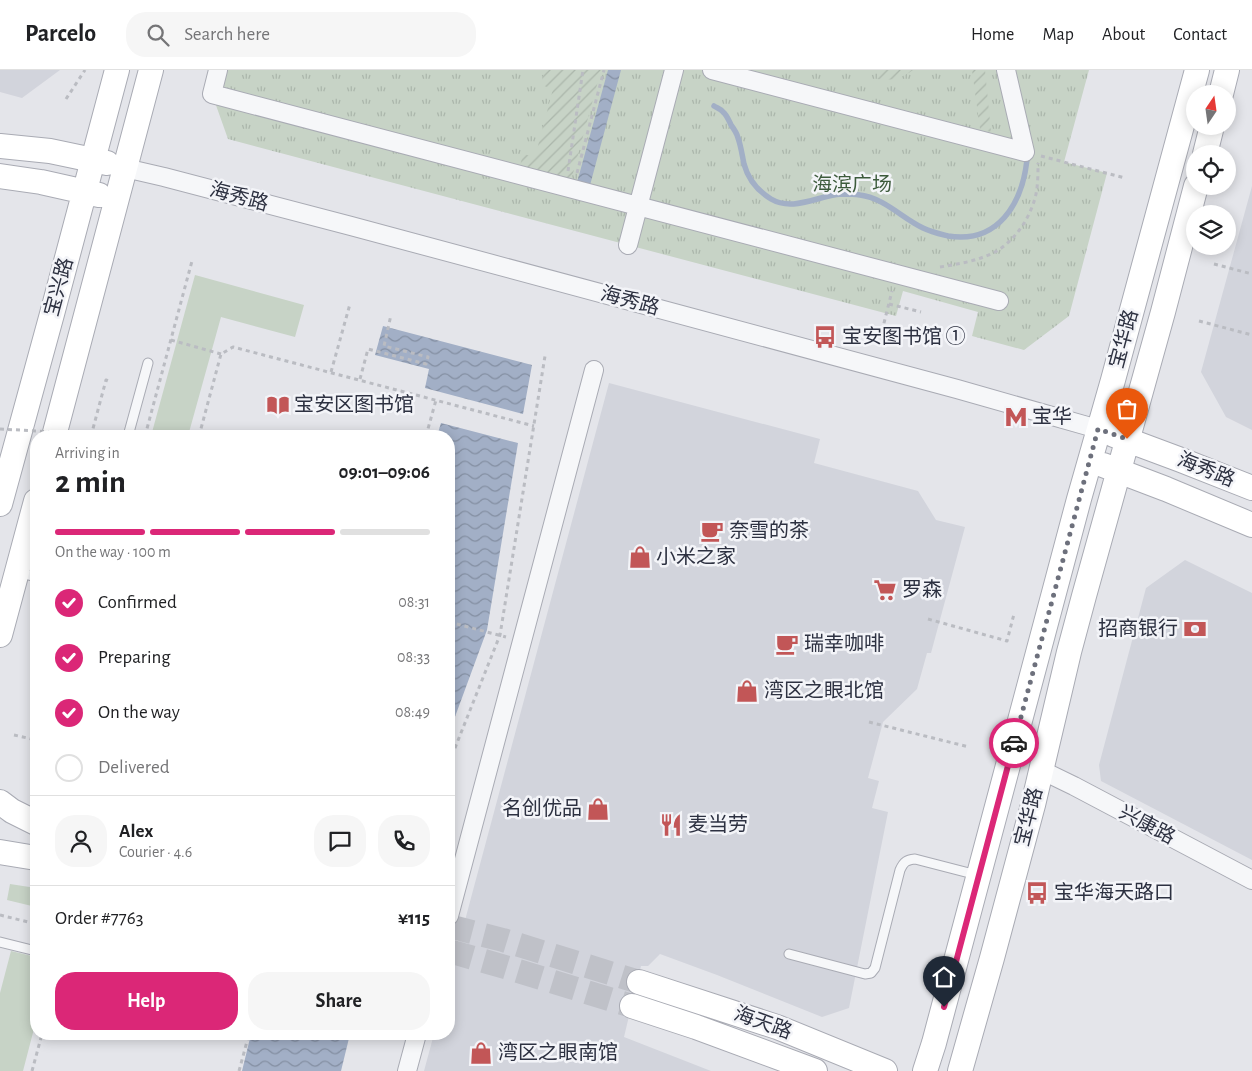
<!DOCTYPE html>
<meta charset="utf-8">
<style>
:root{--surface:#fff;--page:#f6f6f6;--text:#202124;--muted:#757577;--line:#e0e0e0;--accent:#db2777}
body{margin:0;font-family:"Alegreya Sans","Noto Sans SC",sans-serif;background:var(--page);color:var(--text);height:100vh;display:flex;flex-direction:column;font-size:19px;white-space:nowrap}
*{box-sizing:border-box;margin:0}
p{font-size:16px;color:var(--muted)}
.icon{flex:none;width:28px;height:28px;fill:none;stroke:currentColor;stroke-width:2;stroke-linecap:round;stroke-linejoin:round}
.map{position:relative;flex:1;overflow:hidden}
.details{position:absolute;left:30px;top:360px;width:425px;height:610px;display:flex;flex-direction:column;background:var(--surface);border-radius:20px;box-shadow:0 2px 12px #0003}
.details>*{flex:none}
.needle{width:32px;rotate:13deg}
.fabs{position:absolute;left:1186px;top:15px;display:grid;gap:10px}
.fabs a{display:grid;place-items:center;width:50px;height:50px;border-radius:50%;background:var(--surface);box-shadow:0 2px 12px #0003;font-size:25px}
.pin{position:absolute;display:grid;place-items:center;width:42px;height:42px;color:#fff;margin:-51px -21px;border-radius:50% 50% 50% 0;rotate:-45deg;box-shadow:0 0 5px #0007}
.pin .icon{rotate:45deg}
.courier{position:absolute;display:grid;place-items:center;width:50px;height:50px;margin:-25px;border:4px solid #db2777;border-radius:50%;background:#fff;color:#222;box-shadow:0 1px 6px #0007}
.head em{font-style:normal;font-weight:700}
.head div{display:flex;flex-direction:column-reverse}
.head{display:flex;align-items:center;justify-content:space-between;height:85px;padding:0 25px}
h1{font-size:32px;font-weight:700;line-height:38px}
.bar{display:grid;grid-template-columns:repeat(4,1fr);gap:8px 5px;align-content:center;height:60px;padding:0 25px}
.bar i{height:6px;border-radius:4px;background:var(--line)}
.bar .active{background:var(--accent)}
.bar p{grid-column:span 4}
.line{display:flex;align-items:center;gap:12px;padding:0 25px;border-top:1px solid var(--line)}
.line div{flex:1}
.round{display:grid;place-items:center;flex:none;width:52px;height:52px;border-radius:20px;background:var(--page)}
ol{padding:0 25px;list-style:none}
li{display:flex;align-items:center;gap:15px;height:55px}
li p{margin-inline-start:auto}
li .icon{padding:5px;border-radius:50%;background:var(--accent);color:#fff;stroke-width:4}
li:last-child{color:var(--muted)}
li i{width:28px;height:28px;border:2px solid var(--line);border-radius:50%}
.cta{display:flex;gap:10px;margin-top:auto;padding:10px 25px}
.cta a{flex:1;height:58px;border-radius:20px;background:var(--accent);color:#fff;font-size:20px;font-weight:700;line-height:58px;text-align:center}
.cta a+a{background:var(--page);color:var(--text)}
header{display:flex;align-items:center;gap:30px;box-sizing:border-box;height:70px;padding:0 25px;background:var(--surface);border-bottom:1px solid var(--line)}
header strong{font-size:24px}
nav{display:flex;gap:28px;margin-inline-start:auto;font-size:18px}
.search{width:350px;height:45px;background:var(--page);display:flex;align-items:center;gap:12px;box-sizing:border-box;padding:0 18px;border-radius:20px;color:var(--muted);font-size:19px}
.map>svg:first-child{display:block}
.built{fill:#d2d4dc}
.grass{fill:#c7d3c6}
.park{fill:url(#park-tufts)}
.garden{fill:url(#garden-furrows)}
.water{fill:url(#water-waves)}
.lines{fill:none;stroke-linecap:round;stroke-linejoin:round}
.stream{stroke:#a2afc6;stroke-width:5.5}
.secondary-tunnel{stroke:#bfc1c8;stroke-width:24;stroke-dasharray:24 12;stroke-linecap:butt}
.lane-casing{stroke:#a9abb4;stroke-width:11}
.street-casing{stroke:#a9abb4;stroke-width:20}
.secondary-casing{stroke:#a9abb4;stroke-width:26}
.path{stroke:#babcc2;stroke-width:3;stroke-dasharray:4 4;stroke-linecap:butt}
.lane{stroke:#f6f7f9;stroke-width:9}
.street{stroke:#f6f7f9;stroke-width:18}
.secondary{stroke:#fff;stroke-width:24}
.path-bridge{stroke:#babcc2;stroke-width:3;stroke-dasharray:4 4;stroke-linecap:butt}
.done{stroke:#6d707c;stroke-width:5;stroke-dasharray:0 9}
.route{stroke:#db2777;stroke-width:6}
.labels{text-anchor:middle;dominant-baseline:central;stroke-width:5;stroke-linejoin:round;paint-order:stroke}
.park-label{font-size:20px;fill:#3d5b3c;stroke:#f3f4f8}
.street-label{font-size:20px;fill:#2d3141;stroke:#f3f4f8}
.poi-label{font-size:20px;fill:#2d3141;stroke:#f3f4f8;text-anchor:start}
</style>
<header>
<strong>Parcelo</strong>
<div class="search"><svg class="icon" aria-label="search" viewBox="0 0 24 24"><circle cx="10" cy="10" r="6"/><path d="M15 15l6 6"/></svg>Search here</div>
<nav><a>Home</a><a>Map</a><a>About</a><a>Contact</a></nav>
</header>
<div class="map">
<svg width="1252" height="1001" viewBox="0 0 1252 1001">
<defs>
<pattern id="park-tufts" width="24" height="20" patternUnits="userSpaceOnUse" patternTransform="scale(1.25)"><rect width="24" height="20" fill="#c7d3c6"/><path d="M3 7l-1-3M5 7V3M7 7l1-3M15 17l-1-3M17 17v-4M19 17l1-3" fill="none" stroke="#abb6ab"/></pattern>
<pattern id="garden-furrows" width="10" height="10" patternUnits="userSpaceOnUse" patternTransform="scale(1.25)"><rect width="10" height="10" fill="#c7d3c6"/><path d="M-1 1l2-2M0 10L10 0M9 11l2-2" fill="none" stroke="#abb6ab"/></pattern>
<pattern id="water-waves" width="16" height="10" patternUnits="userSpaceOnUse" patternTransform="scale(1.25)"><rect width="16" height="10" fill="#a2afc6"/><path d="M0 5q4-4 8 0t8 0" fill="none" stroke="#848fa2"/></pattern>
</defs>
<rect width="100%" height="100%" fill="#e4e5ea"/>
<path class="built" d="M0 0H60L22 28 0 22Z
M1252 116V360L1226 347 1201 302Z
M609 313 820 369 814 393 918 421 936 450 965 457 931 583H927L917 619 883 652 868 708 879 711 872 738 888 742 849 938 822 947 717 905 660 884 648 896H641L624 967 711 1001H424L434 964H449V910Z
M1185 490 1252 523V790L1101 711 1099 695 1146 518Z"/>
<path class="grass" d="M195 205 304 235 295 267 221 247 188 366H151Z
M10 814 36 818V837L7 830Z
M11 881 36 887V951L23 1001H0V923Z"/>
<path class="park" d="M218 0H1089L1064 92 1107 103 1069 246 1024 280 972 266 978 242 903 221 896 246 228 69 212 24Z"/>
<path class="garden" d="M544 0H601L569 118 518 104 523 84 535 87 553 19 541 15Z
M880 0H913C900 9 892 11 877 9Z
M972 0H985L991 62 980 59Z"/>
<path class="water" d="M608 0H621L589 119 576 116Z
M383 256 532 295 523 344 425 318 429 299 375 285Z
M441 353 518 373 487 560 449 663V366H437Z
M251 964H350L341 1001H242Z"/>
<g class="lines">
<path class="stream" d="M714 36C717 38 721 39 723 42 727 45 729 51 731 55 734 59 737 63 738 68 741 76 742 85 744 94 748 109 758 121 771 129 793 142 817 126 841 124 847 124 854 124 860 125 884 128 902 148 923 158 931 162 940 164 948 166 998 174 1022 134 1027 90"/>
<path class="secondary-tunnel" d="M449 856 503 870 639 912
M449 881 505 897 632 936"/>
<defs>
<path id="lane" d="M128 366 148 293
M17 502 36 507
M0 872 36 881
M789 884 865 904 871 903 875 898 900 800C904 791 907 790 915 789L977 805"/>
<path id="street" d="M218 0 212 24 999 231
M712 0 1025 82 1006 0
M125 98 164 107 351 156 957 319 1098 359
M628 175 674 0
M1041 700 1074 716 1252 810
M449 846 594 300
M407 1001 417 964"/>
<path id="secondary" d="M1221 24 1227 0
M0 76 50 81 107 93
M1205 84 1212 56
M0 106 41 112 99 125
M1114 365 1181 390 1252 418
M54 366 151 0
M1103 395 1166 419 1252 455
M0 434 52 244 117 0
M0 565 36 431
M0 732 12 741 36 753
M0 782 36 788
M639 912 777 957 885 1001
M632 936 696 957 815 1001
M925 1001 934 973 1079 429 1113 310 1197 0
M960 1001 992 888 1033 735 1069 582 1084 526 1163 242 1196 116"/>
</defs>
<use href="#lane" class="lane-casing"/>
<use href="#street" class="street-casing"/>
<use href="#secondary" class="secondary-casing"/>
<path class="path" d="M66 29 85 0
M1041 86 1125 108
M568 101 583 0
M577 103 604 0
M1214 194 1252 204
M940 197C959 194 977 191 995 182 1015 171 1031 147 1036 124 1038 114 1038 103 1038 93
M889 234 921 242
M1199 251 1252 265
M882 261 892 221
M171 270 221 284
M331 302 350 234
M360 309 368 279 426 294 428 287 384 276 391 245
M91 366 106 310 111 312
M145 366 192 191
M199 366 221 284 233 277 534 356
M426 366 436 330
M928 549 1007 571 1014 544
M449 552 506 567
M869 652 969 677
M14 665 36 670
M449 693 500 565 545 286
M0 845 36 854
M32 1001 42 964
M239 1001 249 964"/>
<use href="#lane" class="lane"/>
<use href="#street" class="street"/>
<use href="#secondary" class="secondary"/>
<path class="path-bridge" d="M0 359 92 364"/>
</g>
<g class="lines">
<path class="done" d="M1014 673 1098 359 1127 369"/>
<path class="route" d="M944 937 1014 673"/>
</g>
<defs>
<symbol id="bus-bare" viewBox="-9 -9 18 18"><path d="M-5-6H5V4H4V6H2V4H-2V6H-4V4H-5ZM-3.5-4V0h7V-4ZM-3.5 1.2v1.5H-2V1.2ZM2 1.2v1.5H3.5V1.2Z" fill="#c25657" stroke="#f3f4f8" stroke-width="2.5" paint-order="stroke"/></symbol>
<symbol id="library-bare" viewBox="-9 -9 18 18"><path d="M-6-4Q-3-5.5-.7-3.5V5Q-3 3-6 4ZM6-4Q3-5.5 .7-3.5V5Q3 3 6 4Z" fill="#c25657" stroke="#f3f4f8" stroke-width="2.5" paint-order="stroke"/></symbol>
<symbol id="metro-bare" viewBox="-9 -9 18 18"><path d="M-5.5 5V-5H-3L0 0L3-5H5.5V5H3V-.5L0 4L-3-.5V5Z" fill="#c25657" stroke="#f3f4f8" stroke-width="2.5" paint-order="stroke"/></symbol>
<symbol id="cafe-bare" viewBox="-9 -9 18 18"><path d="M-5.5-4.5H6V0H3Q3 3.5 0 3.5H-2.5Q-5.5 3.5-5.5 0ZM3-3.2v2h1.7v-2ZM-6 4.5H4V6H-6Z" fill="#c25657" stroke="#f3f4f8" stroke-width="2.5" paint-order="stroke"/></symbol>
<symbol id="shop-bare" viewBox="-9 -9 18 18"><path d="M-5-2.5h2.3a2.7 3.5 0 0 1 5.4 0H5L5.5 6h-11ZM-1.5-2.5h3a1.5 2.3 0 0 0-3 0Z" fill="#c25657" stroke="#f3f4f8" stroke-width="2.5" paint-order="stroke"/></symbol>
<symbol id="supermarket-bare" viewBox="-9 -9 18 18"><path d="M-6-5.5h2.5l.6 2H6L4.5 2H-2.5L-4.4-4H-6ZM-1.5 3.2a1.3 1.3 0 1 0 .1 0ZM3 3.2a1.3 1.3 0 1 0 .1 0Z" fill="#c25657" stroke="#f3f4f8" stroke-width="2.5" paint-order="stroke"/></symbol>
<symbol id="bank-bare" viewBox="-9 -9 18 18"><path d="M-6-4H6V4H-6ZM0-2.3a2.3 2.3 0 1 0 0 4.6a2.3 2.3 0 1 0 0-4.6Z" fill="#c25657" stroke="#f3f4f8" stroke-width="2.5" paint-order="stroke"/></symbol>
<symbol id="restaurant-bare" viewBox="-9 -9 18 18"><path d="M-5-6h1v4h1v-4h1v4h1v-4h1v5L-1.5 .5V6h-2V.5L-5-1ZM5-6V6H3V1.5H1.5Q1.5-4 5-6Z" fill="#c25657" stroke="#f3f4f8" stroke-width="2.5" paint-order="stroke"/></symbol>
</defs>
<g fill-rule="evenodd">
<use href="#bus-bare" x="809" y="251" width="32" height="32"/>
<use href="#library-bare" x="262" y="319" width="32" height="32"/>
<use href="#metro-bare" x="1000" y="331" width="32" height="32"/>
<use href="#cafe-bare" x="696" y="445" width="32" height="32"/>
<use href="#shop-bare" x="624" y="471" width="32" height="32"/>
<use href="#supermarket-bare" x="869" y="504" width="32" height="32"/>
<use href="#bank-bare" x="1179" y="543" width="32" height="32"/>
<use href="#cafe-bare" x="771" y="558" width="32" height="32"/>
<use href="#shop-bare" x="731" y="605" width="32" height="32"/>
<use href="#shop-bare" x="582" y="723" width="32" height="32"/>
<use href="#restaurant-bare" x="655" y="739" width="32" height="32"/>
<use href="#bus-bare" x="1021" y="807" width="32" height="32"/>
<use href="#shop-bare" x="465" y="967" width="32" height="32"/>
</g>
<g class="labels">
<g class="park-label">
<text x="852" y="115">海滨广场</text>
</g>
<g class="street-label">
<text transform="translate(239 127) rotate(15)">海秀路</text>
<text transform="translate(59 217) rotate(-75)">宝兴路</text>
<text transform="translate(630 231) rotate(15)">海秀路</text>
<text transform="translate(1124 269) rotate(-75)">宝华路</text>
<text transform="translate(1206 400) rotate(22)">海秀路</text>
<text transform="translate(1029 747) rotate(-76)">宝华路</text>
<text transform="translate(1147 755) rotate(28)">兴康路</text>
<text transform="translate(763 953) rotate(20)">海天路</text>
</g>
<g class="poi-label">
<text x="842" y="267">宝安图书馆 ①</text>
<text x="294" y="335">宝安区图书馆</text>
<text x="1032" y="347">宝华</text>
<text x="729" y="461">奈雪的茶</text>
<text x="656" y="487">小米之家</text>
<text x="902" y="520">罗森</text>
<text x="1178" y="559" text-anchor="end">招商银行</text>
<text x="804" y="574">瑞幸咖啡</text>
<text x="764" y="621">湾区之眼北馆</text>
<text x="582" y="739" text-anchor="end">名创优品</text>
<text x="688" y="755">麦当劳</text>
<text x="1054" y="823">宝华海天路口</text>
<text x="498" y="983">湾区之眼南馆</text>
</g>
</g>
</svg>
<div class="fabs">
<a><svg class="needle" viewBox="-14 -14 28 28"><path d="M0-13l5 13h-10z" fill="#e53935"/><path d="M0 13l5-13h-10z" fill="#757577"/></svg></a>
<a><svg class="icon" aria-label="locate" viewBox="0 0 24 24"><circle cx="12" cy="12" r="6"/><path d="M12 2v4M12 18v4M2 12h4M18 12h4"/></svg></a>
<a><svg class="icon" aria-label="layers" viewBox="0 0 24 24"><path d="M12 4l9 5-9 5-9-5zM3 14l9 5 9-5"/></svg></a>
</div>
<div class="pin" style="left:1127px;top:369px;background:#ea580c"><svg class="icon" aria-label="bag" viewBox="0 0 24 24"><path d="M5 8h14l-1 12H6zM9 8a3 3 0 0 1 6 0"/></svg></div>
<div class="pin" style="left:944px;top:937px;background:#1f2937"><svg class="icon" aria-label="home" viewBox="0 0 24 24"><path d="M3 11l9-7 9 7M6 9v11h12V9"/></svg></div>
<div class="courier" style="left:1014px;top:673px"><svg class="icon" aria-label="car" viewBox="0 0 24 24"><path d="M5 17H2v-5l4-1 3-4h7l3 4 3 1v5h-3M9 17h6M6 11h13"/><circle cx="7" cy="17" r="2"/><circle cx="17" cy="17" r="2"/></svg></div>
<section class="details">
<div class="head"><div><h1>2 min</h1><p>Arriving in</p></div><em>09:01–09:06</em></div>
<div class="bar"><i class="active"></i><i class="active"></i><i class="active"></i><i></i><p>On the way · 100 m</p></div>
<ol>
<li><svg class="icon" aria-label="check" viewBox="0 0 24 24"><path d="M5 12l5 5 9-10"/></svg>Confirmed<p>08:31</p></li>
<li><svg class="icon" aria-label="check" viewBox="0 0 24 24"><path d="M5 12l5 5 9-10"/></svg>Preparing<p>08:33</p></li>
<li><svg class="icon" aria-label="check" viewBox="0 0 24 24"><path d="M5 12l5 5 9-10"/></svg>On the way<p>08:49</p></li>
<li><i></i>Delivered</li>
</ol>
<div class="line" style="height:90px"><a class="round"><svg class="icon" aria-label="person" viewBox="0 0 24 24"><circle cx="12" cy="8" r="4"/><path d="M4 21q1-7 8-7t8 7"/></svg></a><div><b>Alex</b><p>Courier · 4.6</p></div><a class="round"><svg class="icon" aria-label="chat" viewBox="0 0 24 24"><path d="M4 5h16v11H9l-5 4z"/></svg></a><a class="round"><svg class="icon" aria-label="phone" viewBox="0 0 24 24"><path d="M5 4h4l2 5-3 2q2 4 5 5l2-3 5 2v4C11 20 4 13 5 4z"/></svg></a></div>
<div class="line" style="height:65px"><div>Order #7763</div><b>¥115</b></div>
<div class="cta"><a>Help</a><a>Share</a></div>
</section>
</div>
